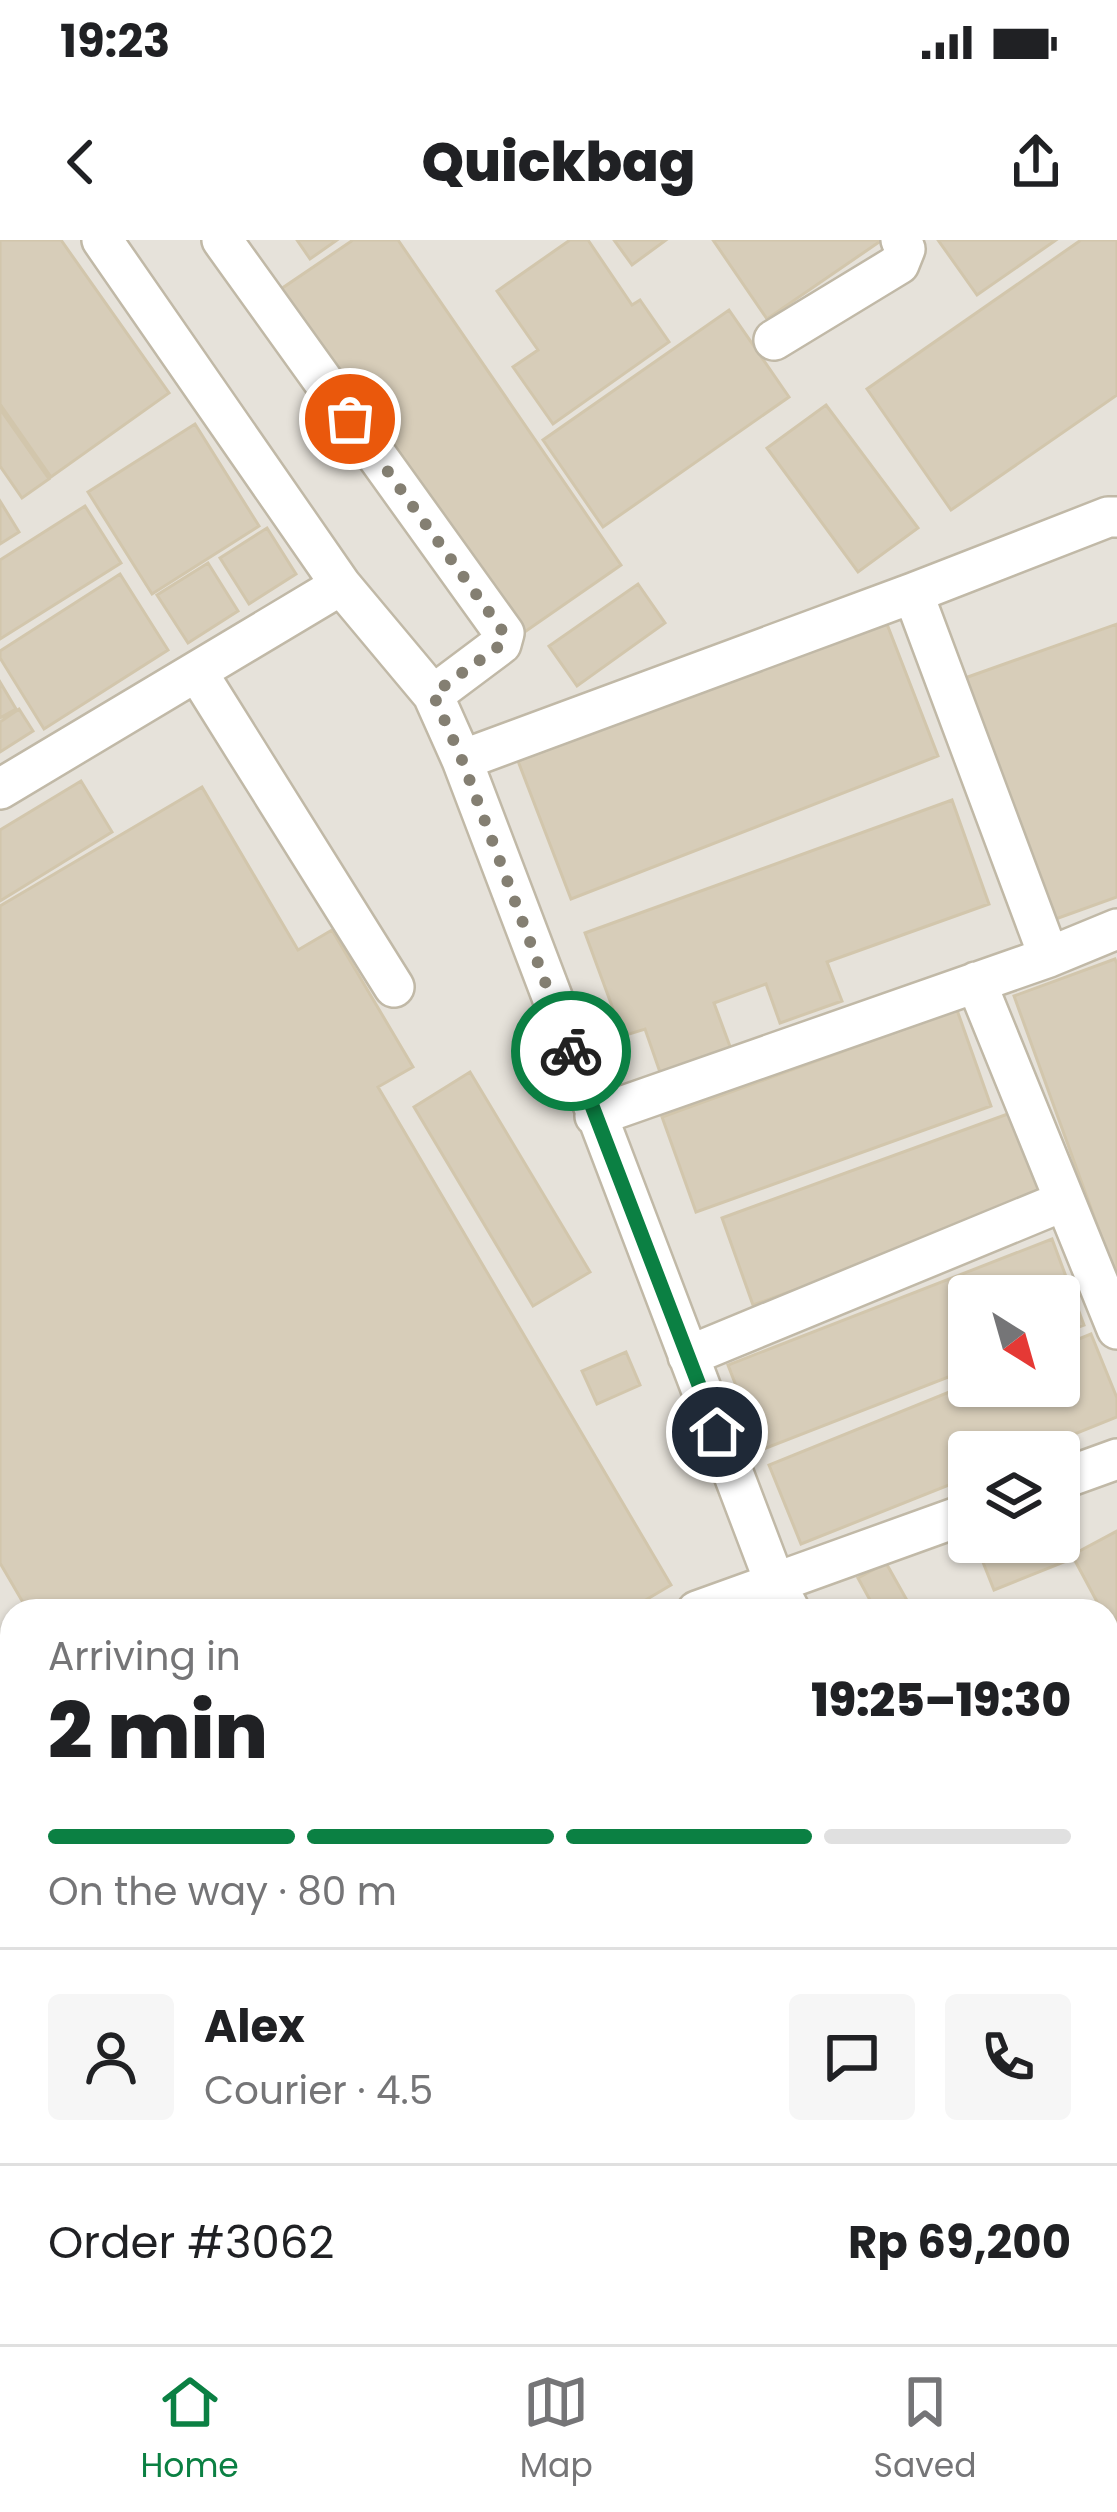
<!DOCTYPE html>
<meta charset="utf-8">
<style>
:root{--surface:#fff;--page:#f6f6f6;--text:#202124;--muted:#757577;--line:#e0e0e0;--accent:#0b8043}
body{margin:0;font-family:Poppins,sans-serif;background:var(--page);color:var(--text);height:100vh;display:flex;flex-direction:column;font-size:45px;white-space:nowrap}
*{box-sizing:border-box;margin:0}
p{font-size:39px;color:var(--muted)}
.icon{flex:none;width:66px;height:66px;fill:none;stroke:currentColor;stroke-width:2;stroke-linecap:round;stroke-linejoin:round}
.map{position:relative;flex:1;overflow:hidden}
.panel{position:absolute;left:0px;top:1359px;width:1119px;height:747px;display:flex;flex-direction:column;background:var(--surface);border-radius:36px 36px 0 0;box-shadow:0 3px 9px #0004}
.panel>*{flex:none}
.needle{width:78px;rotate:143deg}
.buttons{position:absolute;left:948px;top:1035px;display:grid;gap:24px}
.buttons a{display:grid;place-items:center;width:132px;height:132px;border-radius:12px;background:var(--surface);box-shadow:0 3px 9px #0004;font-size:60px}
.pin{position:absolute;display:grid;place-items:center;width:102px;height:102px;color:#fff;margin:-51px;border:6px solid #fff;border-radius:50%;box-shadow:0 3px 12px #0007}
.courier{position:absolute;display:grid;place-items:center;width:120px;height:120px;margin:-60px;border:9px solid #0b8043;border-radius:50%;background:#fff;color:#222;box-shadow:0 3px 15px #0007}
.head em{font-style:normal;font-weight:800}
.head div{display:flex;flex-direction:column-reverse}
.head{display:flex;align-items:center;justify-content:space-between;height:204px;padding:0 48px}
h1{font-size:78px;font-weight:800;line-height:90px}
.bar{display:grid;grid-template-columns:repeat(4,1fr);gap:18px 12px;align-content:center;height:144px;padding:0 48px}
.bar i{height:15px;border-radius:9px;background:var(--line)}
.bar .current{background:var(--accent)}
.bar p{grid-column:span 4}
.line{display:flex;align-items:center;gap:30px;padding:0 48px;border-top:3px solid var(--line)}
.line div{flex:1}
.round{display:grid;place-items:center;flex:none;width:126px;height:126px;border-radius:12px;background:var(--page)}
.status{display:flex;justify-content:space-between;align-items:center;height:84px;padding:0 60px;background:var(--surface);direction:ltr}
.status svg{height:33px;fill:currentColor}
header{display:flex;justify-content:space-between;align-items:center;height:156px;padding:0 48px;background:var(--surface);font-size:54px;font-weight:800}
.dock{display:flex;justify-content:space-around;align-items:center;height:168px;border-top:3px solid var(--line);background:var(--surface);font-size:33px;color:var(--muted)}
.dock a{display:grid;justify-items:center;gap:6px}
.dock .current{color:var(--accent)}
.map>svg:first-child{display:block}
.industrial{fill:#e6e2da;fill-rule:evenodd}
.building{fill:#d7cdb9;stroke:#d2c6ac;stroke-width:3}
.lines{fill:none;stroke-linecap:round;stroke-linejoin:round}
.minor-casing{stroke:#c1b9a7;stroke-width:44}
.minor{stroke:#fff;stroke-width:39}
.done{stroke:#847f72;stroke-width:12;stroke-dasharray:0 21.6}
.route{stroke:#0b8043;stroke-width:15}
</style>
<div class="status"><b>19:23</b><svg viewBox="0 0 49 12"><path d="M0 12V9h3v3zM5 12V6h3v6zM10 12V3h3v9zM15 12V0h3v12zM26 1h20v11H26zM47 4h2v5h-2z"/></svg></div>
<header><svg class="icon" aria-label="back" viewBox="0 0 24 24"><path d="M15 5l-7 7 7 7"/></svg>Quickbag<svg class="icon" aria-label="share" viewBox="0 0 24 24"><path d="M12 15V3M7 8l5-5 5 5M5 13v7h14v-7"/></svg></header>
<div class="map">
<svg width="1117" height="2104" viewBox="0 0 1117 2104">
<rect width="100%" height="100%" fill="#f4f1e5"/>
<path class="industrial" d="M0 0H1117V2104H0ZM969 1056H1059V1146H969ZM969 1212H1059V1302H969ZM12 1371H1107V2094H12Z"/>
<path class="building" d="M0 0H61L169 153 51 237 0 164Z
M297 0H337L310 19Z
M353 0H398L621 325 516 398 278 51Z
M570 0H588L632 65 640 60 669 102 553 184 513 127 538 110 497 51Z
M614 0H666L632 25Z
M713 0H882L767 79Z
M938 0H1056L977 55Z
M1081 0H1117V155L951 270 867 149Z
M729 70 789 157 603 287 543 200Z
M826 165 918 288 858 332 767 208Z
M0 169 49 239 22 258 0 226Z
M195 184 259 286 152 354 88 252Z
M0 261 19 292 0 304Z
M85 266 121 323 0 399V320Z
M267 288 296 334 249 364 220 318Z
M208 323 238 371 188 403 157 355Z
M120 334 168 410 44 489 0 418V411Z
M638 344 665 383 577 446 549 406Z
M885 379 938 516 571 659 518 521Z
M1117 384V657L1050 681 965 438Z
M0 442 16 469 0 478Z
M19 469 33 491 0 512V482Z
M81 541 112 592 0 661V590Z
M202 547 298 710 332 690 413 827 378 847 671 1345 627 1371H28L0 1323V666Z
M952 560 989 664 827 722 842 761 780 783 766 744 714 763 731 809 661 835 645 789 623 796 585 693Z
M1115 719 1117 724V1040L1014 756Z
M957 770 991 866 696 972 662 877Z
M470 832 590 1032 533 1066 414 867Z
M1016 871 1047 958 753 1065 722 978Z
M1052 999 1084 1085 1059 1094V1056H969V1129L761 1210 728 1125Z
M1091 1094 1117 1158V1177L1030 1212H969V1237L801 1304 769 1225 969 1144V1146H1059V1107Z
M626 1112 640 1145 597 1164 582 1131Z
M1117 1291V1399L1107 1381V1371H1102L1072 1315Z
M975 1302H1056L1064 1322 994 1350Z
M886 1323 913 1371H876L858 1338Z
M12 1433V1569L0 1576V1441Z
M1107 1482 1117 1501V1515L1107 1521Z
M12 1569V1707L0 1715V1576Z
M1117 1606V1722L1107 1706V1612Z
M12 1707V1843L0 1850V1715Z
M12 1843V1976L0 1983V1850Z
M12 1976V2038L0 2018V1983Z
M1107 2043 1117 2055V2104H834L846 2094H1107Z
M52 2094H71L78 2104H39Z
M87 2094H233L218 2104H93Z
M233 2094H343L349 2104H218Z
M489 2094H515L523 2104H477Z"/>
<g class="lines">
<defs>
<path id="minor" d="M102 0 341 345 433 455 462 520 775 1343 790 1371
M222 0 504 393 501 404 433 455
M774 100 899 24 905 9 901 0
M913 353 1049 717
M197 432 394 747
M462 520 913 353 1108 277H1117
M0 549 341 345
M976 742 1117 1089
M595 876 1049 717 1117 689
M688 1116 1064 961
M1059 1240 1117 1219
M697 1371 969 1273
M0 1421 5 1430
M1107 1563 1117 1558
M1107 1766 1117 1761
M1107 1929 1117 1945
M0 2069 7 2064
M434 2094 440 2104
M803 2104 814 2094"/>
</defs>
<use href="#minor" class="minor-casing"/>
<use href="#minor" class="minor"/>
</g>
<g class="lines">
<path class="done" d="M350 179 504 393 502 404 433 454 462 520 571 811"/>
<path class="route" d="M571 811 717 1192"/>
</g>
</svg>
<div class="buttons">
<a><svg class="needle" viewBox="-14 -14 28 28"><path d="M0-13l5 13h-10z" fill="#e53935"/><path d="M0 13l5-13h-10z" fill="#757577"/></svg></a>
<a><svg class="icon" aria-label="layers" viewBox="0 0 24 24"><path d="M12 4l9 5-9 5-9-5zM3 14l9 5 9-5"/></svg></a>
</div>
<div class="pin" style="left:350px;top:179px;background:#ea580c"><svg class="icon" aria-label="bag" viewBox="0 0 24 24"><path d="M5 8h14l-1 12H6zM9 8a3 3 0 0 1 6 0"/></svg></div>
<div class="pin" style="left:717px;top:1192px;background:#1f2937"><svg class="icon" aria-label="home" viewBox="0 0 24 24"><path d="M3 11l9-7 9 7M6 9v11h12V9"/></svg></div>
<div class="courier" style="left:571px;top:811px"><svg class="icon" aria-label="bike" viewBox="0 0 24 24"><circle cx="6" cy="16" r="4"/><circle cx="18" cy="16" r="4"/><path d="M6 16l4-8h5l3 8M10 8l3 8H6M13 5h3"/></svg></div>
<section class="panel">
<div class="head"><div><h1>2 min</h1><p>Arriving in</p></div><em>19:25–19:30</em></div>
<div class="bar"><i class="current"></i><i class="current"></i><i class="current"></i><i></i><p>On the way · 80 m</p></div>
<div class="line" style="height:216px"><a class="round"><svg class="icon" aria-label="person" viewBox="0 0 24 24"><circle cx="12" cy="8" r="4"/><path d="M4 21q1-7 8-7t8 7"/></svg></a><div><b>Alex</b><p>Courier · 4.5</p></div><a class="round"><svg class="icon" aria-label="chat" viewBox="0 0 24 24"><path d="M4 5h16v11H9l-5 4z"/></svg></a><a class="round"><svg class="icon" aria-label="phone" viewBox="0 0 24 24"><path d="M5 4h4l2 5-3 2q2 4 5 5l2-3 5 2v4C11 20 4 13 5 4z"/></svg></a></div>
<div class="line" style="height:156px"><div>Order #3062</div><b>Rp 69,200</b></div>
</section>
</div>
<nav class="dock">
<a class="current"><svg class="icon" aria-label="home" viewBox="0 0 24 24"><path d="M3 11l9-7 9 7M6 9v11h12V9"/></svg>Home</a>
<a><svg class="icon" aria-label="map" viewBox="0 0 24 24"><path d="M3 6l6-2 6 2 6-2v14l-6 2-6-2-6 2zM9 4v14M15 6v14"/></svg>Map</a>
<a><svg class="icon" aria-label="saved" viewBox="0 0 24 24"><path d="M7 4h10v16l-5-4-5 4z"/></svg>Saved</a>
</nav>
